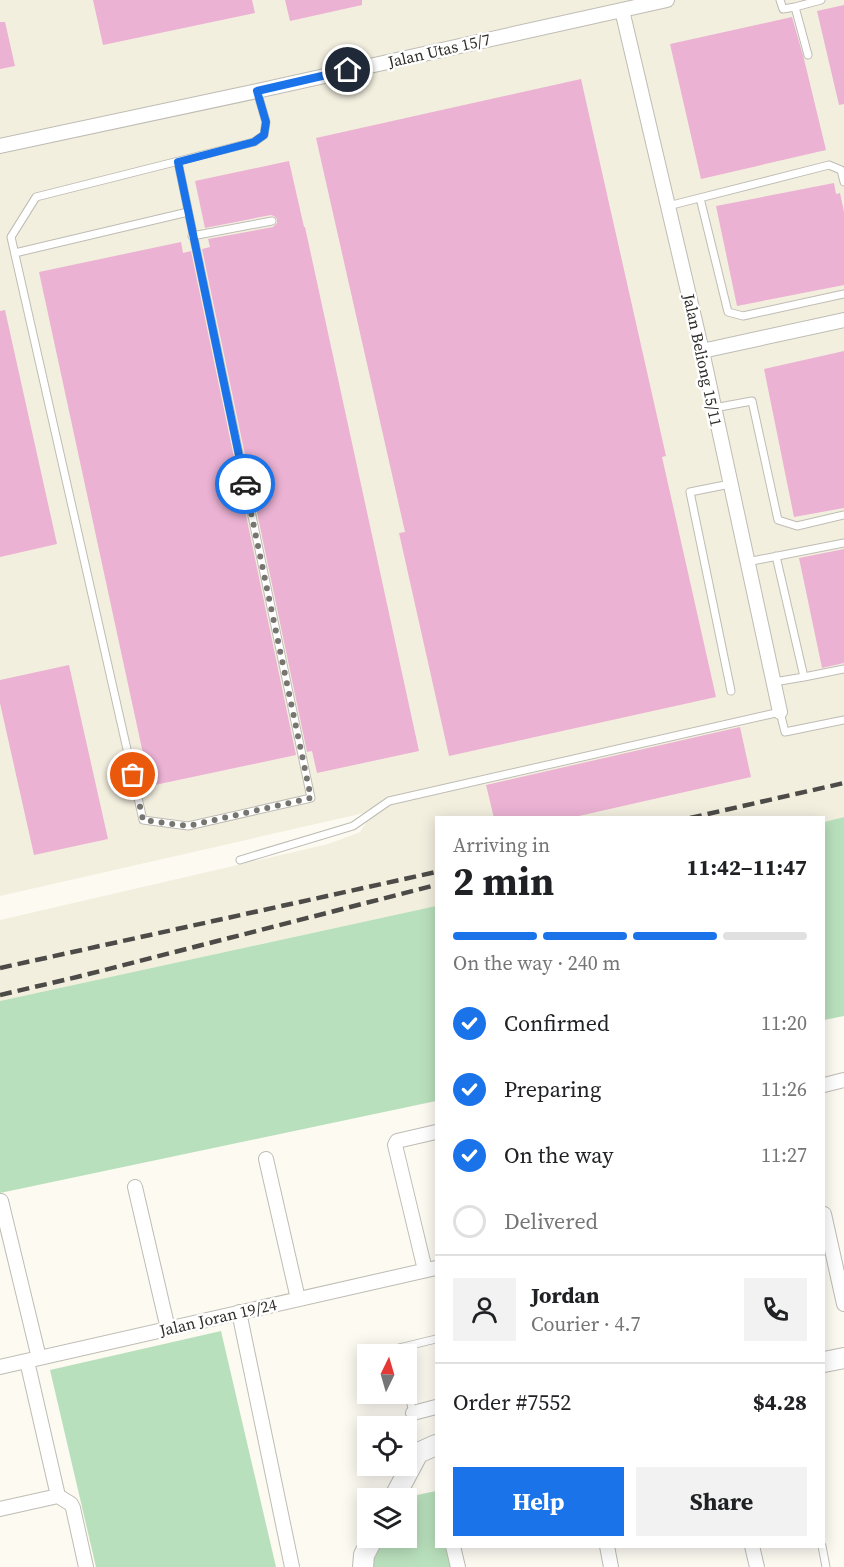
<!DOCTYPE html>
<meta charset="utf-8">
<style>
:root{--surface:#fff;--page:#f2f2f2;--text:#202124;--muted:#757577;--line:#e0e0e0;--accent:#1a73e8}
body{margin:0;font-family:"Source Serif 4",serif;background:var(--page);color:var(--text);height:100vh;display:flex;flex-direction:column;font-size:22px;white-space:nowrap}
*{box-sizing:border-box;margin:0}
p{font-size:20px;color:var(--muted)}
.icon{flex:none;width:33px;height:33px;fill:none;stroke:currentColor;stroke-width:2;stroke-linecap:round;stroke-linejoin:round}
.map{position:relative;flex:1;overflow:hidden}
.side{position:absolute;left:435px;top:816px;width:390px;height:732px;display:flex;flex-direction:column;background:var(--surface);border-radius:0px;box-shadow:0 3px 15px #0003}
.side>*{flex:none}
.needle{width:39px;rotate:5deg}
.tools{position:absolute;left:357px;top:1344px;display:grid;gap:12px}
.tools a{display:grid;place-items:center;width:60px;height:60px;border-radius:0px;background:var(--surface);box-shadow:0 3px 15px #0003;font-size:30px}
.pin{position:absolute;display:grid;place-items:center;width:51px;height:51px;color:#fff;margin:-26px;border:3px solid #fff;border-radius:50%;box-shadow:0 2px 6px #0007}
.courier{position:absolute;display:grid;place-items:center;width:60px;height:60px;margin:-30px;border:4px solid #1a73e8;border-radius:50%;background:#fff;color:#222;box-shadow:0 2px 8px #0007}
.head em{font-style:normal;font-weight:700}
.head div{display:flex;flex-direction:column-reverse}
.head{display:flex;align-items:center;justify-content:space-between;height:102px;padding:0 18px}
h1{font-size:39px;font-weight:700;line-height:45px}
.bar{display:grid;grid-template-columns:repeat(4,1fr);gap:9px 6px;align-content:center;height:72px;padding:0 18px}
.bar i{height:8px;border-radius:4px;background:var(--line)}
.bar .selected{background:var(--accent)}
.bar p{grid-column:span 4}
.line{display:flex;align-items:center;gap:15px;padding:0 18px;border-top:2px solid var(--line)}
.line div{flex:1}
.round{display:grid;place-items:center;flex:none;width:63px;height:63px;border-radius:0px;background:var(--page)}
ol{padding:0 18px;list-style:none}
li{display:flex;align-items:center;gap:18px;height:66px}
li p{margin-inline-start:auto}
li .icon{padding:6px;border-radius:50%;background:var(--accent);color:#fff;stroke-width:4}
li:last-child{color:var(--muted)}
li i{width:33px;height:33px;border:3px solid var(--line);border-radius:50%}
.action{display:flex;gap:12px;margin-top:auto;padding:12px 18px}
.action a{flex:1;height:69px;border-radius:0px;background:var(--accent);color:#fff;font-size:24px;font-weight:700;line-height:69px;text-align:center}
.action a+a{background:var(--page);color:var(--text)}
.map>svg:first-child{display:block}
.built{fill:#f3efdf}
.green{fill:#b9e0bc}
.building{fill:#ebb2d3}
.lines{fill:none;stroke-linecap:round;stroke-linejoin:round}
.lane-casing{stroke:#bebcb4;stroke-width:9}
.street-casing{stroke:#bebcb4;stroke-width:16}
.secondary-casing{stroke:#bebcb4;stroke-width:22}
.lane{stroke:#fff;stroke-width:7}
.street{stroke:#fff;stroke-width:14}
.secondary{stroke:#fff;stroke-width:20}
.rail{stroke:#4c4b47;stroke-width:4.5;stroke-dasharray:12 6;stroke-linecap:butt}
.done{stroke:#767570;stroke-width:6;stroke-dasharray:0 10.8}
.route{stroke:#1a73e8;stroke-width:8}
.labels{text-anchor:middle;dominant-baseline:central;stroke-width:5;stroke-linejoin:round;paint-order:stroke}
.street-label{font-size:16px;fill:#2e2d2a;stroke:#fff}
</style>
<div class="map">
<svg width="844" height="1567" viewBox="0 0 844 1567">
<rect width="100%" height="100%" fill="#fcfaf1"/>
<path class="built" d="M0 0H844V817L824 822V818H436V906L0 1001V920L328 844 360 832 373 811 0 896Z"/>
<path class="green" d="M844 817V1016L824 1020V822Z
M436 906V1101L0 1193V1001Z
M221 1331 276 1567H96L50 1370Z
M436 1491V1546L450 1547 455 1567H373L371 1556 380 1538H406V1498H403Z"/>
<path class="building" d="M93 0H252L255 13 103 45Z
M285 0H362V5L290 21Z
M844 5V104L839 105 817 11Z
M792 17 804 59 826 150 701 179 670 44Z
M0 22H5L15 66 0 69Z
M581 79 666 456 662 457 716 697 449 756 399 533 405 532 316 138Z
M289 161 304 227H305L419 751 317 773 312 751 307 752 202 249 210 247 208 239 273 227 277 223V219L274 216 271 215 205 228 195 181Z
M834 183 836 194 840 193 844 212V285L737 306 716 206Z
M181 242 183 253 191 251 296 755 150 786 39 272Z
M5 310 57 544 0 557V311Z
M844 351V508L794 517 764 369Z
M844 549V663L822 668 799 558Z
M69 665 108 839 34 855 0 703V680Z
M740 727 751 777 570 818H494L486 785Z"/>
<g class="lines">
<defs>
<path id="lane" d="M780 0 783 9 795 7 808 55
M795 7 821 0
M178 162 311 798 188 826 143 820 11 237 36 197 254 142 264 135 266 122 257 91
M700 198 728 312 743 316 844 294
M668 206 829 165 841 170 844 182
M192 236 272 221
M15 253 188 212
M714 408 752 401 778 520 797 526 844 515
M730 484 690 492 731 691
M747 562 844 543
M804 677 844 669
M774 682 804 677 776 556
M240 860 353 826 389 801 780 712 785 732 844 720
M400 1354 399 1348 436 1339
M406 1382 413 1413
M822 1546 826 1567"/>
<path id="street" d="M622 10 702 351 780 712
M0 146 257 91 667 0
M702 351 844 320
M824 1085 844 1080
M266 1159 298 1299
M135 1187 168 1329
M1 1201 39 1358
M824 1214 844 1304
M425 1270 395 1145 397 1141 436 1132
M239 1312 292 1567
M27 1361 58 1496
M0 1367 436 1268
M413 1413 436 1407
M58 1496 71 1504 73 1508 86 1567
M0 1509 58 1496
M453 1546 458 1567
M607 1546 611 1567
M752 1546 757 1567"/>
<path id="secondary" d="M824 1362 844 1358
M394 1498 418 1453 436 1445
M363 1567 364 1555 373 1538"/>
</defs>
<use href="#lane" class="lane-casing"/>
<use href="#street" class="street-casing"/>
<use href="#secondary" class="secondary-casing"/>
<use href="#lane" class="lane"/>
<use href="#street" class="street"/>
<use href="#secondary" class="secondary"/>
<path class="rail" d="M690 818 844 783
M0 968 436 872
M0 995 77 977 436 885"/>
</g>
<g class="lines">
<path class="done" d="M133 775 143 820 188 826 311 798 245 484"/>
<path class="route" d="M245 484 178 162 254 142 264 135 266 122 257 91 348 70"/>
</g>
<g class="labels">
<g class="street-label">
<text transform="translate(439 50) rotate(-13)">Jalan Utas 15/7</text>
<text transform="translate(703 360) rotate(78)">Jalan Beliong 15/11</text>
<text transform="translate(218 1317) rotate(-13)">Jalan Joran 19/24</text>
</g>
</g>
</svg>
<div class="tools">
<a><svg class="needle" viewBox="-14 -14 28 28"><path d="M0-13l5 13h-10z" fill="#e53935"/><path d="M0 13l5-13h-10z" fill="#757577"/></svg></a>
<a><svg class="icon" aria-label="locate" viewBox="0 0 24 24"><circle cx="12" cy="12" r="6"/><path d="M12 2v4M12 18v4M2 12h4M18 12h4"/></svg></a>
<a><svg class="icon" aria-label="layers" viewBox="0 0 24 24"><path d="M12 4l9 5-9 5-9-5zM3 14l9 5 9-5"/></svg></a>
</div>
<div class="pin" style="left:133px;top:775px;background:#ea580c"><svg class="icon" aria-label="bag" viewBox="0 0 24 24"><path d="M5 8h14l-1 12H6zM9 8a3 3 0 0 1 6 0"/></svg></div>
<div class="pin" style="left:348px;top:70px;background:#1f2937"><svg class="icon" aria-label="home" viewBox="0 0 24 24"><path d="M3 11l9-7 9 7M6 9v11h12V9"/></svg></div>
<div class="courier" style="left:245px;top:484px"><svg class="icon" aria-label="car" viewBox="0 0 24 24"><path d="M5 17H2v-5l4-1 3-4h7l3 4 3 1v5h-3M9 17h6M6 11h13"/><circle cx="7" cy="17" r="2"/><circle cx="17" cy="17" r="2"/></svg></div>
<section class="side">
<div class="head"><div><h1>2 min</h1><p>Arriving in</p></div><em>11:42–11:47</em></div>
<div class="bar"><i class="selected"></i><i class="selected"></i><i class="selected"></i><i></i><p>On the way · 240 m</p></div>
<ol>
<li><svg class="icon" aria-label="check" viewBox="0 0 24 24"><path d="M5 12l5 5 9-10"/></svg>Confirmed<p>11:20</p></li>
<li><svg class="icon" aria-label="check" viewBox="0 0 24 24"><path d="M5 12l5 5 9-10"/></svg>Preparing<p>11:26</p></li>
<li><svg class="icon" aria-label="check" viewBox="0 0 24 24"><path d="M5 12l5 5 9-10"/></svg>On the way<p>11:27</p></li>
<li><i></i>Delivered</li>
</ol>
<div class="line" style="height:108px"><a class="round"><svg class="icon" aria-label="person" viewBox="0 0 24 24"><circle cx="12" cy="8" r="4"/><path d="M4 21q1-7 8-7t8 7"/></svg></a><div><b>Jordan</b><p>Courier · 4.7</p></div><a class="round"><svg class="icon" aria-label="phone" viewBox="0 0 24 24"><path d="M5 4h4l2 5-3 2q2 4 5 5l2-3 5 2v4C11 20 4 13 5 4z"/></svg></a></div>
<div class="line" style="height:78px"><div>Order #7552</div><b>$4.28</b></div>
<div class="action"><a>Help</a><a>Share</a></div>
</section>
</div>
